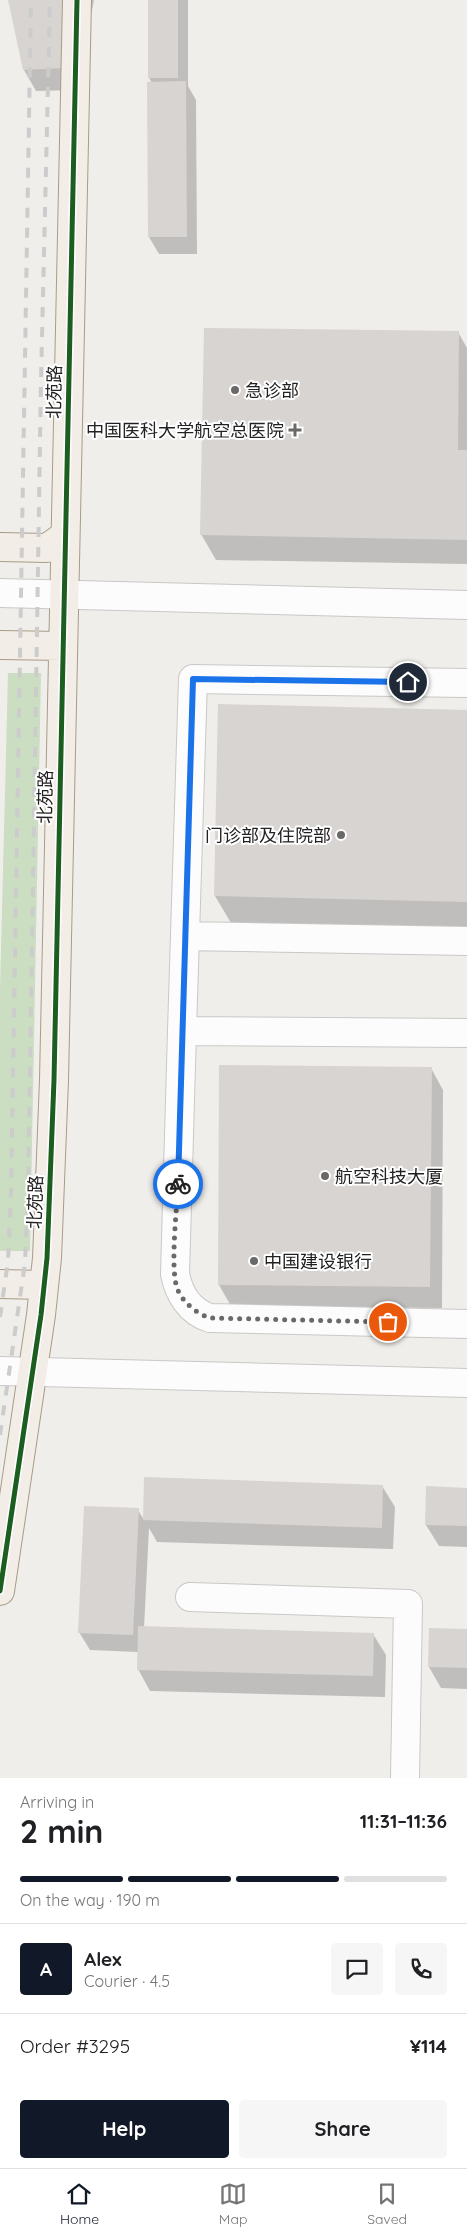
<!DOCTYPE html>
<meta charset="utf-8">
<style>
:root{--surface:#fff;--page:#f6f6f6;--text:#202124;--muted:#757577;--line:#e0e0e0;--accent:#111827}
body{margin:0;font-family:Quicksand,"Noto Sans SC",sans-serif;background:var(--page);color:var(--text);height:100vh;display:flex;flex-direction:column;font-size:19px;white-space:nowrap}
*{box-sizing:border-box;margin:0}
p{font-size:16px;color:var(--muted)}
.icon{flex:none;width:28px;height:28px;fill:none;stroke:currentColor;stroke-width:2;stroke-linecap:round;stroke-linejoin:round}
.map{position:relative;height:1778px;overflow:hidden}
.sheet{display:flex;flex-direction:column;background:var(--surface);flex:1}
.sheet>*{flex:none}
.pin{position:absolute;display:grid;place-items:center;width:42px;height:42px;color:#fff;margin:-21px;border:2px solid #fff;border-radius:50%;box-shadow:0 1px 5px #0007}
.courier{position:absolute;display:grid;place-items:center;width:50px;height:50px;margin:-25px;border:4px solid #1a73e8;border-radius:50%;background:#fff;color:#222;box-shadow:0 1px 6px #0007}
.overview em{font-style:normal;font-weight:700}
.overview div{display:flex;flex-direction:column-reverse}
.overview{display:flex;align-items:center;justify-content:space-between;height:85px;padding:0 20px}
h1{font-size:32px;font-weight:700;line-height:38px}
.bar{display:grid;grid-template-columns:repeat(4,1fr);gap:8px 5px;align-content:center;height:60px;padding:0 20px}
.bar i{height:6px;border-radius:4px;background:var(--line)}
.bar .selected{background:var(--accent)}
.bar p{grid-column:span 4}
.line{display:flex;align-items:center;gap:12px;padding:0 20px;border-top:1px solid var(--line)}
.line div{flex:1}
.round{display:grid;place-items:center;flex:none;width:52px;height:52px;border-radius:5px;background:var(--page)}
.cta{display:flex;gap:10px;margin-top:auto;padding:10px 20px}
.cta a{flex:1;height:58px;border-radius:5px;background:var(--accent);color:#fff;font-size:20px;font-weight:700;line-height:58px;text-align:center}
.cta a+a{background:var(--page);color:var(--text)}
.tabs{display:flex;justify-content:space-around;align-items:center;height:70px;border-top:1px solid var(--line);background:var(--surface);font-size:14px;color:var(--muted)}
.tabs a{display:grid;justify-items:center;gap:2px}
.tabs .selected{color:var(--accent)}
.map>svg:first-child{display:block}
.forest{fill:#cbdec1}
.shadow{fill:#0003}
.building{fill:#d7d4d2}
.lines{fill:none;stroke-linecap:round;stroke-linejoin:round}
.minor-casing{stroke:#c9c8c7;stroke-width:30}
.major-casing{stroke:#a79c86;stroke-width:30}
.minor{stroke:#fdfcfc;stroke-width:28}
.major{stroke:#f3ede7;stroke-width:28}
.rail{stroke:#ccc;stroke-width:4;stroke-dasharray:10 10;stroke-linecap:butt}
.cycleway-casing{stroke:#fff;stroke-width:8}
.cycleway{stroke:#1b5e20;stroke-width:5}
.done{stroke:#6a6968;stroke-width:5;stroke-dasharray:0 9}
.route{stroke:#1a73e8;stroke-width:6}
.poi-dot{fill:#6a6968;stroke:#fff;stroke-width:2}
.labels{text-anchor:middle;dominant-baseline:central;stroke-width:4;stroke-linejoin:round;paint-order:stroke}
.poi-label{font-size:18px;fill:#222;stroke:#fff;text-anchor:start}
.street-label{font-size:18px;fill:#222;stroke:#fff}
</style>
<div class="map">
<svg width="467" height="1778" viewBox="0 0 467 1778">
<rect width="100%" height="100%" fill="#f0eeeb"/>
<path class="forest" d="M8 673H41L30 1251H0V989Z"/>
<path class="shadow" d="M9 0H94L76 90 36 91 24 70Z
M149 0H188V86L196 100 197 254H159L149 237 152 83 149 78Z
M458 332 467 348V564L216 560 201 534Z
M467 711V929L231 923 215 896Z
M221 1067 431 1068 443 1090 442 1308 231 1306 219 1285Z
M382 1486 395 1507 393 1549 157 1542 149 1528 144 1628 373 1634 386 1655 385 1697 150 1691 138 1669V1652L90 1650 79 1632 138 1510 144 1520Z
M467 1489V1547L439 1546 426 1525Z
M467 1630V1689L441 1688 429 1667Z"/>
<path class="building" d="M8 0H78L64 68 23 70Z
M148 0H178V78H148Z
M186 81 187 237H148L147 82Z
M204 328 459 331 458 450H467V540L200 535Z
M218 704 467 710V902L214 896Z
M219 1065 432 1067 430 1287 218 1285Z
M144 1477 383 1485 382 1528 143 1520Z
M426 1486 467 1488V1526L425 1525Z
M84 1506 139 1508 133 1635 78 1633Z
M138 1626 374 1633 373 1676 137 1670Z
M429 1628 467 1629V1668L428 1667Z"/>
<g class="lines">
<defs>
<path id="minor" d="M0 593 467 605
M467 683 193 679 182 1031 467 1033
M185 936 467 941
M182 1031 175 1274C179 1294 190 1312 210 1318L467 1324
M0 1371 467 1383
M190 1597 408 1604 405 1778"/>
<path id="major" d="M0 547 47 548 64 536
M0 645 62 646
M0 1284 44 1285
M0 1591 41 1315 47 1258 54 1080 77 0"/>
</defs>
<use href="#minor" class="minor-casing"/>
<use href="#major" class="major-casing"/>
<use href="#minor" class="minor"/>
<use href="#major" class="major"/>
<path class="rail" d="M0 1317 8 1261 11 1192 31 0
M0 1435 25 1263 28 1193 41 380 50 0"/>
<defs>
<path id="cycleway" d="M0 1591 41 1315 47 1258 54 1080 77 0"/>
</defs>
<use href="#cycleway" class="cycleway-casing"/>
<use href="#cycleway" class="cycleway"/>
</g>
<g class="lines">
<path class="done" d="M178 1184C177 1208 170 1267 177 1288 182 1302 197 1314 210 1318L388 1322"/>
<path class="route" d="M178 1184 193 679 408 682"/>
</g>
<g class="poi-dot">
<circle cx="235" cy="390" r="5"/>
<path d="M292.5 422.5h5v5h5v5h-5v5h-5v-5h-5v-5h5z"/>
<circle cx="341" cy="835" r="5"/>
<circle cx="325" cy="1176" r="5"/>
<circle cx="254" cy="1261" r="5"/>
</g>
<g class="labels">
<g class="poi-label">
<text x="245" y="390">急诊部</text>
<text x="284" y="430" text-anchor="end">中国医科大学航空总医院</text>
<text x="331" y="835" text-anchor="end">门诊部及住院部</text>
<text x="335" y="1176">航空科技大厦</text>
<text x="264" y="1261">中国建设银行</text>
</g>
<g class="street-label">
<text transform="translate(54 392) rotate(-89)">北苑路</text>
<text transform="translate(45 797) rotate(-89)">北苑路</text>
<text transform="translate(35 1202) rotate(-88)">北苑路</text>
</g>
</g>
</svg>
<div class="pin" style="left:388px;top:1322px;background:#ea580c"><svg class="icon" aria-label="bag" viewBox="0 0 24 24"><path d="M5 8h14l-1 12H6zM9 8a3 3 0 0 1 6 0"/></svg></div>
<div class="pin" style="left:408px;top:682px;background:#1f2937"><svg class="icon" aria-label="home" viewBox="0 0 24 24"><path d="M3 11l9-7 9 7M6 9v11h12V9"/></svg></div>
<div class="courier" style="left:178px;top:1184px"><svg class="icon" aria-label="bike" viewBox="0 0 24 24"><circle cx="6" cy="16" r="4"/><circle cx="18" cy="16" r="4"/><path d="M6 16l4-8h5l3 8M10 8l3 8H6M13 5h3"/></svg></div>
</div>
<section class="sheet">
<div class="overview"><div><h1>2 min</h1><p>Arriving in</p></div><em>11:31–11:36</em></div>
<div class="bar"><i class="selected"></i><i class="selected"></i><i class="selected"></i><i></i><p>On the way · 190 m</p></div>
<div class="line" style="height:90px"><b class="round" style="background:var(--accent);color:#fff">A</b><div><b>Alex</b><p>Courier · 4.5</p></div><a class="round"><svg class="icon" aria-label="chat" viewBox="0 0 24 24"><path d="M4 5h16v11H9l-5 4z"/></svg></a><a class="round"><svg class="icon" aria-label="phone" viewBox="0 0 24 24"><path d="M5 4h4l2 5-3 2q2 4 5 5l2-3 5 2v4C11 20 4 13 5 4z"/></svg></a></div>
<div class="line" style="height:65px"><div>Order #3295</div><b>¥114</b></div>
<div class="cta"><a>Help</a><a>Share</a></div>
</section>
<nav class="tabs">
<a class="selected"><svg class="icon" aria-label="home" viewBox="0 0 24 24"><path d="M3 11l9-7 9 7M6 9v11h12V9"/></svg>Home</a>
<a><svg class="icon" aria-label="map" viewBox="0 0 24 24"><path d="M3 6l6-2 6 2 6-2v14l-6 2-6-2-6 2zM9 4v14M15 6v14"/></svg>Map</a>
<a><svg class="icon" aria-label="saved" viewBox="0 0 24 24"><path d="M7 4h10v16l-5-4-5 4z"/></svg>Saved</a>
</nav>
